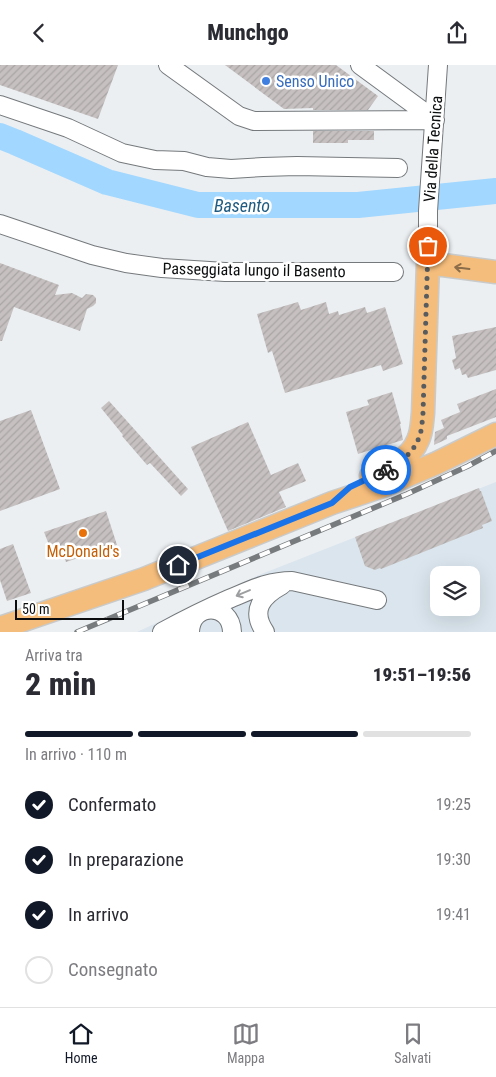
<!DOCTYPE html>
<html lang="it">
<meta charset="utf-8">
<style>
:root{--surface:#fff;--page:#f7f7f7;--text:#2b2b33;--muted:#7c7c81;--line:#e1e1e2;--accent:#111827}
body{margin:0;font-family:"Roboto Condensed",sans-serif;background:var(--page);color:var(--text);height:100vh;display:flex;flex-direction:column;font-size:19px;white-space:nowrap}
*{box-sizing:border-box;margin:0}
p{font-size:16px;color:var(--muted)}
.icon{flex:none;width:28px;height:28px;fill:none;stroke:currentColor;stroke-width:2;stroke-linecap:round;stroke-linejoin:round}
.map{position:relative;height:567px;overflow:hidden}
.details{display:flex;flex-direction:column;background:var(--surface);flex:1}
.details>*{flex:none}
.tools{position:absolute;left:430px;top:501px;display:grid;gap:10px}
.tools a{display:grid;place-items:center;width:50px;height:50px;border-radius:10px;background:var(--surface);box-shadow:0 5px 20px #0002;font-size:25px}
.scale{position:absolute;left:15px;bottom:12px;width:109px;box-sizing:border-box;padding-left:5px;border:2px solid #0b0d0e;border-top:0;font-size:14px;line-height:18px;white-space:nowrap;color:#0b0d0e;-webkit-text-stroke:4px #fff;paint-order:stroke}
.pin{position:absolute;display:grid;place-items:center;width:42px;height:42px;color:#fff;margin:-21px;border:2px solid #fff;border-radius:50%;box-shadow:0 1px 5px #0007}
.courier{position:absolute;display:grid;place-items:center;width:50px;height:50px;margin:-25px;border:4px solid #1a73e8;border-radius:50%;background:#fff;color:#222;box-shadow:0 1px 6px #0007}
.summary em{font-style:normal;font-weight:800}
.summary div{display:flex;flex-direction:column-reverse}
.summary{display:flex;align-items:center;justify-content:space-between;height:85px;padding:0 25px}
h1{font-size:32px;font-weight:800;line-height:38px}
.bar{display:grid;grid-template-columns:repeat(4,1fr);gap:8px 5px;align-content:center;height:60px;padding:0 25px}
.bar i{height:6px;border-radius:4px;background:var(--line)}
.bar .active{background:var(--accent)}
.bar p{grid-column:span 4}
ol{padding:0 25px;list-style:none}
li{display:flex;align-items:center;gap:15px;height:55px}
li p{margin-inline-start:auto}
li .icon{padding:5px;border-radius:50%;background:var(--accent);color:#fff;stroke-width:4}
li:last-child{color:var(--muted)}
li i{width:28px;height:28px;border:2px solid var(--line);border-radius:50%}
header{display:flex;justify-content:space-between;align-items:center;height:65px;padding:0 25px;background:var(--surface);font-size:22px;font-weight:800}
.dock{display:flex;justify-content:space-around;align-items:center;height:70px;border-top:1px solid var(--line);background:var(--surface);font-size:14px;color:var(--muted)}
.dock a{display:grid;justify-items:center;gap:2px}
.dock .active{color:var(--accent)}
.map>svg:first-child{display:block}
.built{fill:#dae5ed;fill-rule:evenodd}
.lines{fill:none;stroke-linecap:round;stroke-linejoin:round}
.river{stroke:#a2d7ff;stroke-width:26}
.building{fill:url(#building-hatch)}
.minor-casing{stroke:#75797c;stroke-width:20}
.major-casing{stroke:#c9caca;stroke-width:25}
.minor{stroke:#fff;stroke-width:18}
.major{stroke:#f5bd7c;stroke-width:22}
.rail-casing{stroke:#787b7d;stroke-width:5.5}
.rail{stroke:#fff;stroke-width:4;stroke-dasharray:11;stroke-linecap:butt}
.oneway{stroke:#8c6e4a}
.oneway2{stroke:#9d9e9f}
.done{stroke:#595c5e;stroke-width:5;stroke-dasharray:0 9}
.route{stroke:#1a73e8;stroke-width:6}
.shop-dot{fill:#3f7fe0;stroke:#fff;stroke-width:2}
.food-dot{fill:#e8710a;stroke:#fff;stroke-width:2}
.labels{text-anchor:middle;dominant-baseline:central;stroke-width:5;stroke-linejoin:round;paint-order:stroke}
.shop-label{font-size:16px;fill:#366cbe;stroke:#fff;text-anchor:start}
.street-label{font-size:16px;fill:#0b0d0e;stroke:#fff}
.food-label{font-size:16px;fill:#c56008;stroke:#fff}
.water-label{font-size:18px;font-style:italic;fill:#1f5b81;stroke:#fff}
</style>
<header><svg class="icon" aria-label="back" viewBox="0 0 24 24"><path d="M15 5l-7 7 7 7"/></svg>Munchgo<svg class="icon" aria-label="share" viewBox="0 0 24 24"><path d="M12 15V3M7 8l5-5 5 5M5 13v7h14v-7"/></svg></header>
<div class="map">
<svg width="496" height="567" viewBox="0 0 496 567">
<defs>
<pattern id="building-hatch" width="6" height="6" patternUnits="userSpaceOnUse" patternTransform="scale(1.25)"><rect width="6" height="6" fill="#c6c1c0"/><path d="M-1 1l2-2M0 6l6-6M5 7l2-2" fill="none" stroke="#a9a5a4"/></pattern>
</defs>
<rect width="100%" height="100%" fill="#ebeff2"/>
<path class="built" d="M496 417V567H137L259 510ZM439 510H471V542H439Z"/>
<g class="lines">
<path class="river" d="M0 71 15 77 107 117 198 140H358L496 126"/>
</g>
<path class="building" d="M0 0H118L98 54 0 20Z
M225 0H336L378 31 368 45H313V43L284 44Z
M313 66H374V75H348V78H313Z
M0 198 59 220 55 230 72 228 82 233 86 229 93 230 96 233V238L93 241 87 244 80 266 14 242 2 276H0Z
M298 237 301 245 326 237 329 249 338 246 339 250 365 242 367 248 385 242 403 299 383 306 381 300 285 328 272 286 268 288 257 249Z
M496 262V305L468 313 466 309 462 310 460 303 455 305 452 295 456 293 452 271Z
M496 324V352L447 371V374L434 380 435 367 444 363 441 355 460 347 457 339Z
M392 327 401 359H400L403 375 358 389 346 347 369 340 367 335Z
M109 336 188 424 181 431 150 398 147 400 122 371 123 370 101 343Z
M31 345 60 424 0 446V356Z
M248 357 271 410 298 398 306 416 279 427 286 442 228 466 191 382Z
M479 423 480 426H481L492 456 482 460 483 463 381 504 380 503 375 505 365 501 355 472Z
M106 446 117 480 66 497 59 477 49 480 44 467Z
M13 479 31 528 7 536 0 515V484Z"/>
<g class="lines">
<defs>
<path id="minor" d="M168 0 239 51 254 56 435 55
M360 0 435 55
M0 40 68 63 122 88 155 95 184 96 207 102 231 104 263 102 297 101 398 103
M0 159 92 190 126 198 162 203 225 207H394
M428 198V146L438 0
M162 567C184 555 206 544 229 534 251 525 268 516 292 516L377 535
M190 567C191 537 231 537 232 567
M265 567C250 545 262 531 282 520"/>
<path id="major" d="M371 411C388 404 411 394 418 375 422 367 422 357 423 348L428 198 496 207
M0 563 144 514 332 438 383 421 437 398 496 369"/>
</defs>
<use href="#minor" class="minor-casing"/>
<use href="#major" class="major-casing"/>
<use href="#minor" class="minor"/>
<use href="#major" class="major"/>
<defs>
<path id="rail" d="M77 567 407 429 468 401 496 386"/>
</defs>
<use href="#rail" class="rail-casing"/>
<use href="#rail" class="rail"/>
</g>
<defs><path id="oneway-shaft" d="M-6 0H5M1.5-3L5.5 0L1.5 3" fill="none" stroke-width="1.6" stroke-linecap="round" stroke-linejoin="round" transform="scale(1.25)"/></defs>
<use class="oneway" href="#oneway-shaft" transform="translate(462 203) rotate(-173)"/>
<use class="oneway2" href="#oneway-shaft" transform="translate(243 528) rotate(157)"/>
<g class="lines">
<path class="done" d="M386 405C398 399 413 388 418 375 422 367 422 357 423 348L428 181"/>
<path class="route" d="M178 500 332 438 350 422 386 405"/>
</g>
<circle class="shop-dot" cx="266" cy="16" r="5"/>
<circle class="food-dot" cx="83" cy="468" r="5"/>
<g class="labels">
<g class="shop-label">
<text x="276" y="16">Senso Unico</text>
</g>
<g class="street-label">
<text transform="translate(433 84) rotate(-86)">Via della Tecnica</text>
<text transform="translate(254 205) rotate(1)">Passeggiata lungo il Basento</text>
</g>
<g class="food-label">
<text x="83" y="486">McDonald's</text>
</g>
<g class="water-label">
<text x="242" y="140">Basento</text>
</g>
</g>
</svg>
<div class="tools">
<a><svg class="icon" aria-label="layers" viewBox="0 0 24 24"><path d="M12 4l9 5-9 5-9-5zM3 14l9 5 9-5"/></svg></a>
</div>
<div class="scale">50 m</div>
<div class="pin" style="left:428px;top:181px;background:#ea580c"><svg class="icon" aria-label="bag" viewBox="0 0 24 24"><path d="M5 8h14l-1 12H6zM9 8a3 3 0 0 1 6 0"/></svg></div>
<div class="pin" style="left:178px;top:500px;background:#1f2937"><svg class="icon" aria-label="home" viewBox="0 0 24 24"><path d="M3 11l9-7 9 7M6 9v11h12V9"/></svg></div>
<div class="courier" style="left:386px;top:405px"><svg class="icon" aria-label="bike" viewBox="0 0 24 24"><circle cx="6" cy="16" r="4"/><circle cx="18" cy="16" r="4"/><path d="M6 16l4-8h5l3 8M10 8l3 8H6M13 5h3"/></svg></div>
</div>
<section class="details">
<div class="summary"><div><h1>2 min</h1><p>Arriva tra</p></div><em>19:51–19:56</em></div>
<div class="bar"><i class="active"></i><i class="active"></i><i class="active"></i><i></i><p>In arrivo · 110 m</p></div>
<ol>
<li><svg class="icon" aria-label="check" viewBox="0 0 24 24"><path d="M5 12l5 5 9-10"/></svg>Confermato<p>19:25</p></li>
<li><svg class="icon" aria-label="check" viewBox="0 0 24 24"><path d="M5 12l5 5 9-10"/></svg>In preparazione<p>19:30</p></li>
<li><svg class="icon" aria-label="check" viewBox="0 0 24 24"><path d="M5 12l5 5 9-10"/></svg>In arrivo<p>19:41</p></li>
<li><i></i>Consegnato</li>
</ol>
</section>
<nav class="dock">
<a class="active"><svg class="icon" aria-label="home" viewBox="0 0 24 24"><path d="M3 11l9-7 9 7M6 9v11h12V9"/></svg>Home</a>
<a><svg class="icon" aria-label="map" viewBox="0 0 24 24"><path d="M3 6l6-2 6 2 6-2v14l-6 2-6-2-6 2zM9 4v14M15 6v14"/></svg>Mappa</a>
<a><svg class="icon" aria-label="saved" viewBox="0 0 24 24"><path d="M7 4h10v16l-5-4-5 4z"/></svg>Salvati</a>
</nav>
